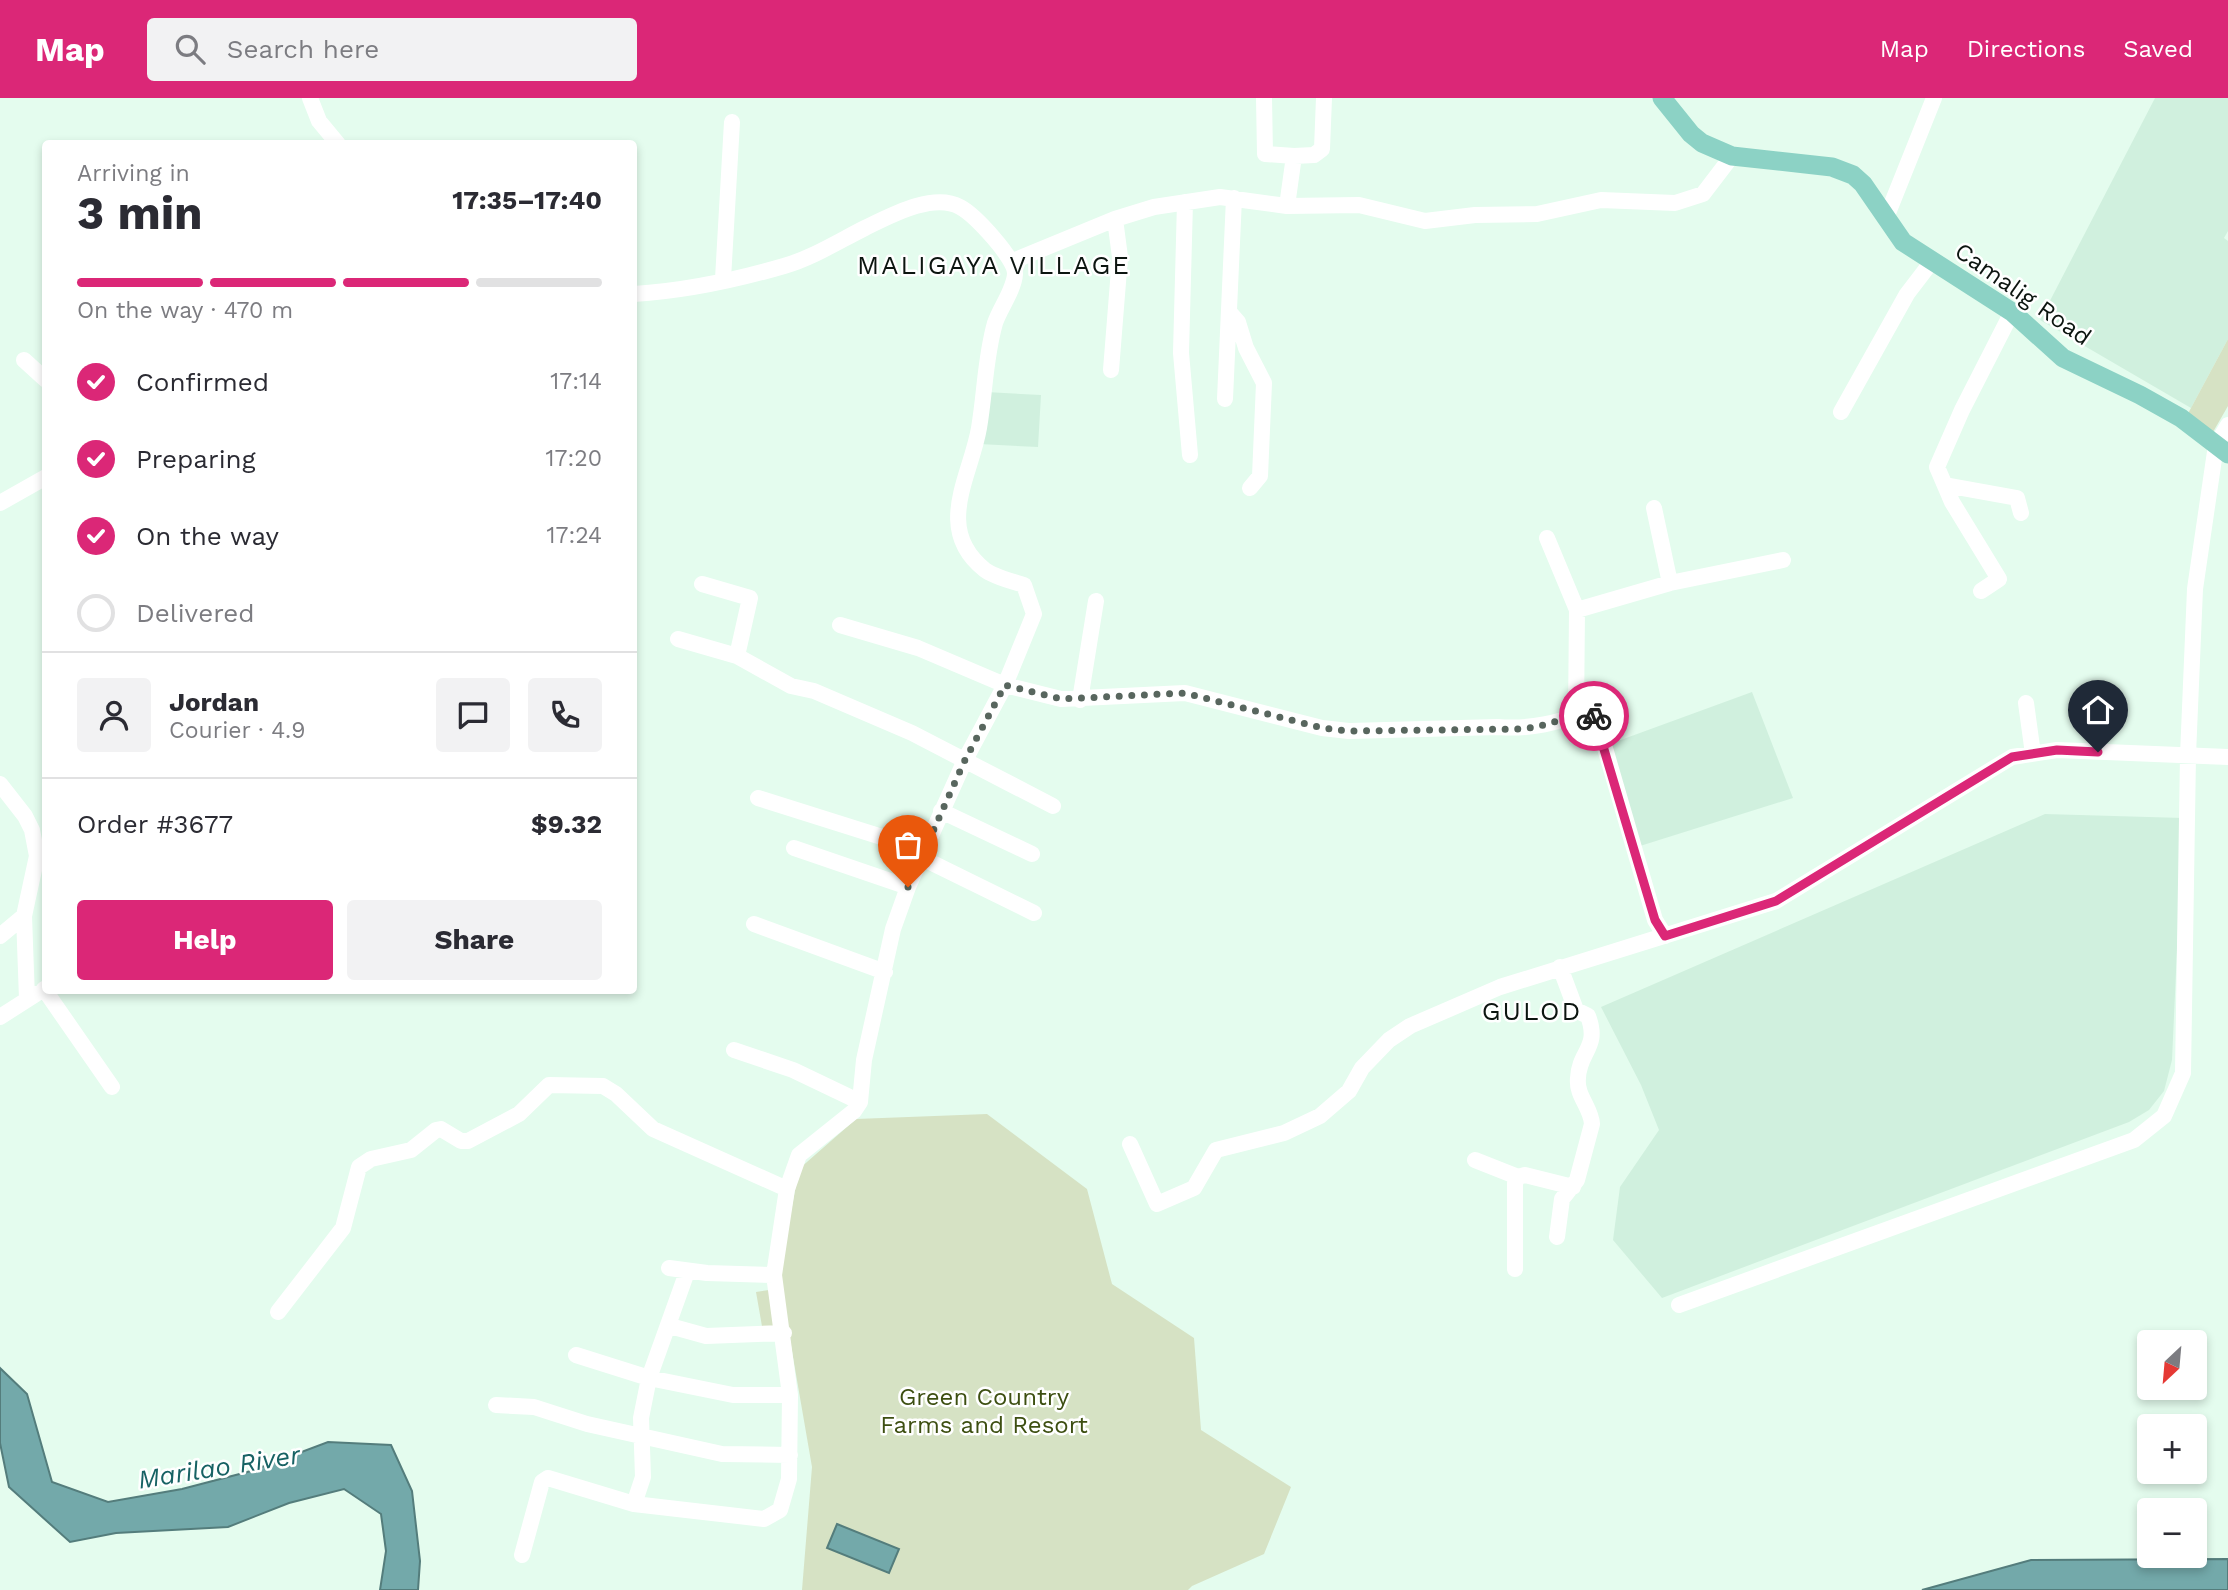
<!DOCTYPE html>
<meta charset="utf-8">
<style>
:root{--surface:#fff;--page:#f2f2f3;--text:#2b2b33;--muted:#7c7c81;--line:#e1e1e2;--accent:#db2777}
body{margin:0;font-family:"Work Sans",sans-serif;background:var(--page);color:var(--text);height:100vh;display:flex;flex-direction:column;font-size:26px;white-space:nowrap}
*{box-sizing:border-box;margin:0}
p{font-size:23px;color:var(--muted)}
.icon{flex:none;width:38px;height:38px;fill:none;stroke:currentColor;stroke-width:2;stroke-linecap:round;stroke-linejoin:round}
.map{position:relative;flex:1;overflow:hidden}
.sheet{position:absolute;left:42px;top:42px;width:595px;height:854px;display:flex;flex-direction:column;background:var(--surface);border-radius:7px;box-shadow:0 4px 10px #0003}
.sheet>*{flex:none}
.needle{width:46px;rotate:206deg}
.controls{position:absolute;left:2137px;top:1232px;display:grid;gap:14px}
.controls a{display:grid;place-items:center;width:70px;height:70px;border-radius:7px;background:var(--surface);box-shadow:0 4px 10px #0003;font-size:35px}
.pin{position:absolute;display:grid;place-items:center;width:60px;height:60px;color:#fff;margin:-72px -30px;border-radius:50% 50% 50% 0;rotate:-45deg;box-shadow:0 0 7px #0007}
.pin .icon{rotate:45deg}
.courier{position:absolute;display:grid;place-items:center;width:70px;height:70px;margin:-35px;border:5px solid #db2777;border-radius:50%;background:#fff;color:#222;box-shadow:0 2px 9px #0007}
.headline em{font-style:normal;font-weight:700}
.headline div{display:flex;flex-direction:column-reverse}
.headline{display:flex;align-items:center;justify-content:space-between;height:119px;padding:0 35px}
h1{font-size:46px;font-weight:700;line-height:52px}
.bar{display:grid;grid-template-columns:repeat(4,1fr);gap:10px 7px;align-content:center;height:84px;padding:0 35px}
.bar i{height:9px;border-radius:5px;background:var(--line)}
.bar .selected{background:var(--accent)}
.bar p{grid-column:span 4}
.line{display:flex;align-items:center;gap:18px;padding:0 35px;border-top:2px solid var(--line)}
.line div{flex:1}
.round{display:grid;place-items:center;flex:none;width:74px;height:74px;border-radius:7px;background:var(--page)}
ol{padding:0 35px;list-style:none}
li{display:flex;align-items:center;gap:21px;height:77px}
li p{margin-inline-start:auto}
li .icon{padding:7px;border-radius:50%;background:var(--accent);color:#fff;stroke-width:4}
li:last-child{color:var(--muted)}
li i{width:38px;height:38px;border:4px solid var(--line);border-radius:50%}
.cta{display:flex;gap:14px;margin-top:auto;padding:14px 35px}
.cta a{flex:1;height:80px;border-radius:7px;background:var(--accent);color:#fff;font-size:28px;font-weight:700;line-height:80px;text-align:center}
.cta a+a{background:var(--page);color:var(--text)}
header{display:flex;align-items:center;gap:42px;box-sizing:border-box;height:98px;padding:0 35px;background:var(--accent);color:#fff}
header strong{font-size:33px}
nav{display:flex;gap:38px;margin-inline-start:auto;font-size:24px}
.search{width:490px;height:63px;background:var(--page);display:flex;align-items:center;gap:18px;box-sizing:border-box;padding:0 24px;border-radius:7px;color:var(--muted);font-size:26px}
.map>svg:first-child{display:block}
.built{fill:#d0f0de}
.green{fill:#d6e2c4}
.water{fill:#73a9aa;stroke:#547d7c;stroke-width:2}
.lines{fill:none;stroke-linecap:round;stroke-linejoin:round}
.minor{stroke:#fff;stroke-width:16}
.major{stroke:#8cd2c5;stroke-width:19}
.done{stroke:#58665e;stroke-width:7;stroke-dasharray:0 12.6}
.route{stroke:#db2777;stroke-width:9}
.labels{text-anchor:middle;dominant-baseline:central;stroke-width:5;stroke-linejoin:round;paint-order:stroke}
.street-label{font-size:24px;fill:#0c1510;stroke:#fff}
.park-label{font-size:24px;fill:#3d4f11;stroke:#fff}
.neighbourhood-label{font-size:26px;letter-spacing:2px;fill:#0c1510;stroke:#fff}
.water-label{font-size:26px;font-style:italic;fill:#176264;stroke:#fff}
</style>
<header>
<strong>Map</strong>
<div class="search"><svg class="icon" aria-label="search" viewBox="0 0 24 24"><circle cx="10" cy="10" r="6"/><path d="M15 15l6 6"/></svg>Search here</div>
<nav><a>Map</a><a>Directions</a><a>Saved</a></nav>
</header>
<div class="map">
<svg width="2228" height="1492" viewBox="0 0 2228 1492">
<rect width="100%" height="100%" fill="#e4fcee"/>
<path class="built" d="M2155 0H2228V133L2224 140 2228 143V241L2191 310 2040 222Z
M986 294 1041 297 1038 349 979 346Z
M1752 594 1793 700 1640 748 1607 647Z
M2045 716 2183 720 2172 962 2164 993 2149 1012 2129 1024 1662 1200 1613 1142 1620 1089 1659 1032 1641 987 1601 909Z"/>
<path class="green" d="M2228 241V308L2209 341 2184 323Z
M987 1016 1087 1091 1112 1186 1194 1240 1201 1332 1291 1389 1264 1456 1192 1488 1188 1492H802L812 1369 779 1178 799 1071 856 1021Z
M776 1191 783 1231 763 1234 756 1194Z"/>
<path class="water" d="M0 1270 27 1296 52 1384 108 1404 182 1391 251 1373 328 1344 391 1347 412 1393 420 1463 418 1492H380L386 1453 381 1416 344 1391 289 1405 228 1429 116 1435 70 1444 9 1389 0 1345Z
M837 1426 899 1451 889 1475 827 1450Z
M2228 1461V1492H1922L2031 1462Z"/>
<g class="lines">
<path class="minor" d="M310 0 319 23 338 46
M1264 0 1265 56 1294 58
M1185 104 1181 255 1190 357
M1287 108 1294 58 1314 57 1322 51 1324 0
M1886 120 1934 0
M1013 163 1115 121 1154 109 1220 99 1287 108 1359 107 1425 123 1475 117 1537 116 1601 102 1675 105 1703 96 1732 58
M723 181 732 24
M634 196C683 193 736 182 784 168 812 160 839 143 865 130 890 118 933 94 960 109 975 117 1016 161 1015 176 1014 192 1000 210 995 225 985 260 985 295 979 330 971 378 933 431 985 472 994 479 1012 483 1024 487L1034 516 1005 587 965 662 908 789 893 831 864 962 860 1004 854 1013 799 1057 787 1091 774 1177 790 1297 789 1381 780 1412 764 1421 634 1406
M1231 216 1238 224 1246 250 1264 285 1260 378 1250 390
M24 262 46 282
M1111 272 1120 159 1115 121
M1225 301 1234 100
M1841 314 1907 196 1933 162
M1945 387 2017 400 2021 415
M0 405 46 379
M1654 410 1670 485
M1547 440 1577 512
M702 486 750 500 737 558
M1981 493 1999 481 1952 404 1937 369 1962 312 2012 214
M840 527 918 550 1005 587 1061 601 1185 595 1322 630 1349 633 1498 629C1531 632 1558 624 1589 614L1600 633 1655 822 1665 838
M678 541 737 558 791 588 814 593 912 635 1053 708
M1080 602 1096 503
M2026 605 2033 656
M1576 618 1577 512 1670 485 1783 462
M0 686 25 718 32 732 37 758 24 818 27 901
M758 700 923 752
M941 713 1032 756
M794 750 908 789
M920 759 1034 815
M754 826 885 874
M0 838 24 818
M44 891 112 989
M0 919 36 896
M734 952 793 972 860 1004
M1130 1046 1157 1106 1194 1090 1216 1052 1284 1035 1320 1018 1349 993 1362 970 1389 942 1410 928 1500 889 1776 803 2012 659 2057 652 2228 659
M1475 1062 1518 1079
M1557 1139 1562 1101 1577 1082 1592 1026C1591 1009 1576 998 1578 980 1579 953 1600 950 1588 918L1576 912 1560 869
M669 1170 707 1175 774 1177
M1515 1171V1085L1518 1079 1525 1077 1573 1089
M1679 1207 2134 1042 2164 1018 2183 975 2188 657 2195 491 2216 347 2228 327
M278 1214 343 1130 359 1069 371 1061 411 1052 436 1032 441 1031 461 1043H468L519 1016 549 987 603 988 616 996 653 1031 787 1091
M670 1228 706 1238 784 1235
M576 1257 649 1280 733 1297H790
M496 1307 534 1309 587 1326 722 1356 790 1357
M522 1457 542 1384 548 1380 634 1406 643 1379 641 1320 649 1280 687 1174"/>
<path class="major" d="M1662 0 1691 36 1702 45 1732 58 1832 69 1853 77 1863 86 1903 144 2012 214 2063 260 2140 297 2181 320 2228 356"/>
</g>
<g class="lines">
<path class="done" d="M908 789 965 662 1005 587 1061 601 1185 595 1322 630 1349 633 1521 631 1536 629 1589 614 1594 618"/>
<path class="route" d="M1594 618 1655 822 1665 838 1776 803 2012 659 2057 652 2098 654"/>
</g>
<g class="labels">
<g class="street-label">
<text transform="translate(2023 196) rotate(35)">Camalig Road</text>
</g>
<g class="park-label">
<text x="984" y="1299">Green Country<tspan x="984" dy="28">Farms and Resort</tspan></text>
</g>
<g class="neighbourhood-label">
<text x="994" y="167">MALIGAYA VILLAGE</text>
<text x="1532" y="913">GULOD</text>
</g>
<g class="water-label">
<text transform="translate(219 1369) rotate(-9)">Marilao River</text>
</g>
</g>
</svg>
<div class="controls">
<a><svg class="needle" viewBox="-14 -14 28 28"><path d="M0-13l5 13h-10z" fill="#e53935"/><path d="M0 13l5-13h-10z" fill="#7c7c81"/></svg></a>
<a>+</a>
<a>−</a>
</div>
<div class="pin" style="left:908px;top:789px;background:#ea580c"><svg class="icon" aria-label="bag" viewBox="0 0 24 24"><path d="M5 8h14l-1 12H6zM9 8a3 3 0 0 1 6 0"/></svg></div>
<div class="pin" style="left:2098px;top:654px;background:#1f2937"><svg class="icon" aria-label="home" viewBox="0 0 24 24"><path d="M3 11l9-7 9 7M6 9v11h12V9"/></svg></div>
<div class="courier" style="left:1594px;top:618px"><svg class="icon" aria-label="bike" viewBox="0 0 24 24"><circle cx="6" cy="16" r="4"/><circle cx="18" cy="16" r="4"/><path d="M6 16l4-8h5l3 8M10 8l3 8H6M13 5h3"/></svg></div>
<section class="sheet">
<div class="headline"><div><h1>3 min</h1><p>Arriving in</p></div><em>17:35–17:40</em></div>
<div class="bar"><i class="selected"></i><i class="selected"></i><i class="selected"></i><i></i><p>On the way · 470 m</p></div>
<ol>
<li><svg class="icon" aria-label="check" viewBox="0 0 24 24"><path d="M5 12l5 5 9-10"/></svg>Confirmed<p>17:14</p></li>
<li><svg class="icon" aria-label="check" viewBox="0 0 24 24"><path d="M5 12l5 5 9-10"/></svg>Preparing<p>17:20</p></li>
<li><svg class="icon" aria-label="check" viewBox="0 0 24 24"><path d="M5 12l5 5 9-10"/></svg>On the way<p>17:24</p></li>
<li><i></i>Delivered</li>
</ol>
<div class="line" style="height:126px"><a class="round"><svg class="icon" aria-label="person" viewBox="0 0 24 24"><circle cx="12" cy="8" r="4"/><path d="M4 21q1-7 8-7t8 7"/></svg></a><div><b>Jordan</b><p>Courier · 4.9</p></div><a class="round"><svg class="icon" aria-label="chat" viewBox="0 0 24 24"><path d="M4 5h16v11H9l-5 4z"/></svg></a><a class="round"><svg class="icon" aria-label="phone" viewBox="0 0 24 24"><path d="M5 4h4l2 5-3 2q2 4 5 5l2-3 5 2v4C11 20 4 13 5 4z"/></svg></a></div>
<div class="line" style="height:91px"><div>Order #3677</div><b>$9.32</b></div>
<div class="cta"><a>Help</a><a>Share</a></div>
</section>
</div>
